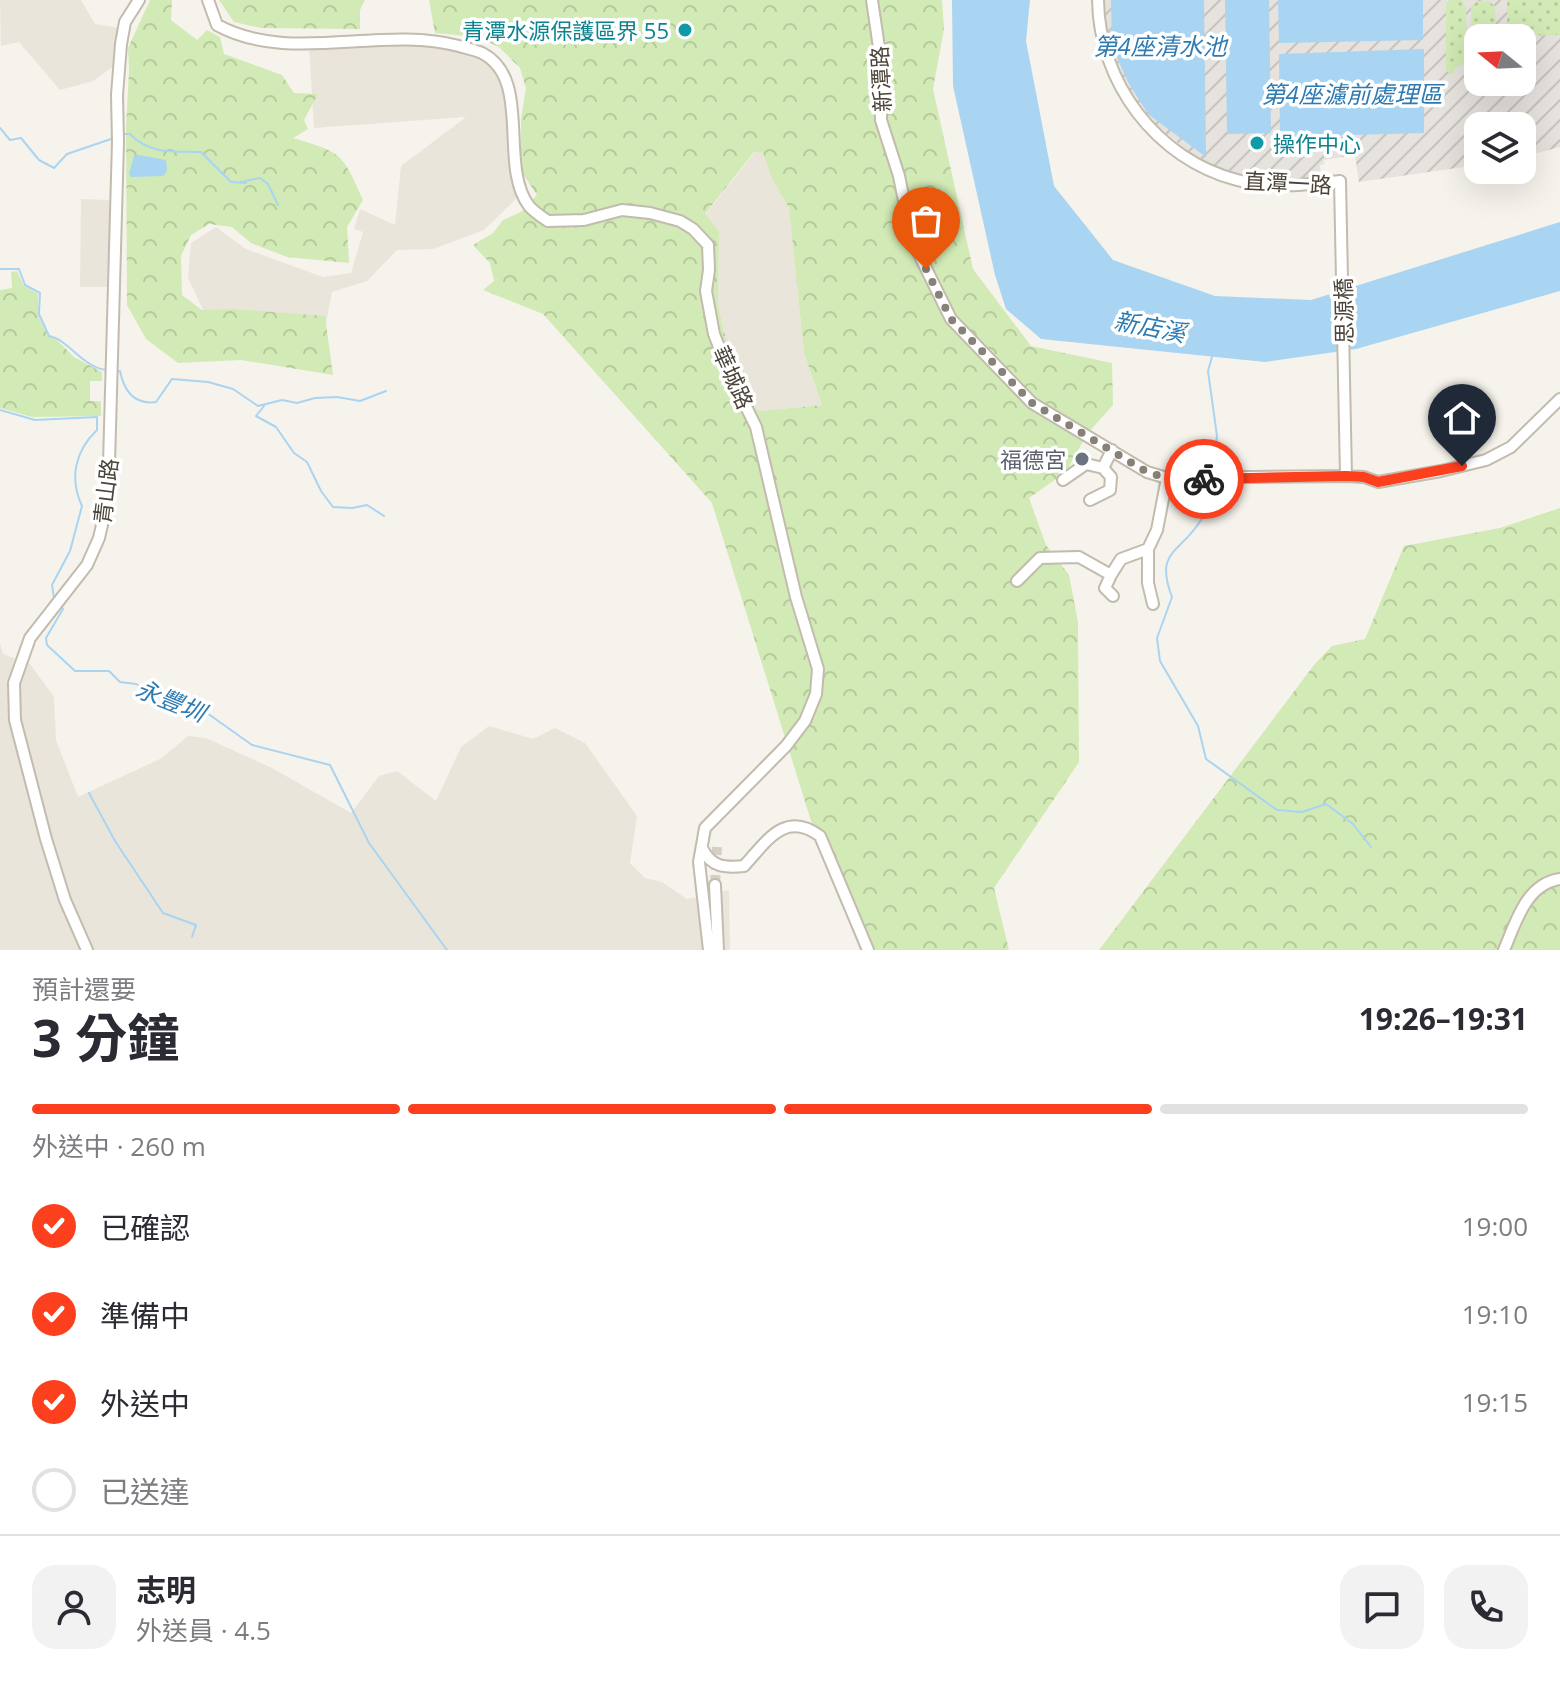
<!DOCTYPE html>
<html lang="zh-TW">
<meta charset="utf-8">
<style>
:root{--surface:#fff;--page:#f2f2f3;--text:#2b2b33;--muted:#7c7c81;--line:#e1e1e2;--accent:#fc3f1d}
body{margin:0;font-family:"Open Sans","Noto Sans TC",sans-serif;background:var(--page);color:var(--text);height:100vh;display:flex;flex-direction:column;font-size:30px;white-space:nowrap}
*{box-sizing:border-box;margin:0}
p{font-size:26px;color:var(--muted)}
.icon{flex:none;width:44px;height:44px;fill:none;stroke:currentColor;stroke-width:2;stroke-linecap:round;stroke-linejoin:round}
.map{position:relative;height:950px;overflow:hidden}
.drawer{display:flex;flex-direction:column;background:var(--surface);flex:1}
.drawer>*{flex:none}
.needle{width:52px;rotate:288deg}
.tools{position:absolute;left:1464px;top:24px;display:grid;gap:16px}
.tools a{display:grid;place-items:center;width:72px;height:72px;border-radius:16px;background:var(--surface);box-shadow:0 8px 32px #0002;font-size:40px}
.pin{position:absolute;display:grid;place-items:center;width:68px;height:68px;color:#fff;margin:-82px -34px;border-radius:50% 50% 50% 0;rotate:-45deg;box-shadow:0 0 8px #0007}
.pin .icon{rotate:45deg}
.courier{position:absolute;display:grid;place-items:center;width:80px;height:80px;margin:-40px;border:6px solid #fc3f1d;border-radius:50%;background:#fff;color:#222;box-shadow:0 2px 10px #0007}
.overview em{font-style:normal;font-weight:700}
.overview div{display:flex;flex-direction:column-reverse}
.overview{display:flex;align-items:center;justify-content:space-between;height:136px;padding:0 32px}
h1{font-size:52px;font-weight:700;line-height:60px}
.bar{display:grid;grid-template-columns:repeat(4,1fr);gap:12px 8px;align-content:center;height:96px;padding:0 32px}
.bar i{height:10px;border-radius:6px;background:var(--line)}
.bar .on{background:var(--accent)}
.bar p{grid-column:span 4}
.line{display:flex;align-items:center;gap:20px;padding:0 32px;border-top:2px solid var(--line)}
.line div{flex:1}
.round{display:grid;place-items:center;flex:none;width:84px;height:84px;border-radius:24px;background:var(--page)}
ol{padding:0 32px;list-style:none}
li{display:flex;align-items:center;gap:24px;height:88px}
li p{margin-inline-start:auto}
li .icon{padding:8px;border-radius:50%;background:var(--accent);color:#fff;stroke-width:4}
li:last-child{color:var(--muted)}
li i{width:44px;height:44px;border:4px solid var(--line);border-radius:50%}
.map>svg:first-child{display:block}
.residential{fill:#eae5da}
.industrial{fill:url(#industrial-furrows);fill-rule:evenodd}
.grass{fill:url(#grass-dots)}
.forest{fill:url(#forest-crowns);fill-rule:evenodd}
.water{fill:#a9d4f2}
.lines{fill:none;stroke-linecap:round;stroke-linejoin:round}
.stream{stroke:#a9d4f2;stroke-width:2}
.minor-tunnel{stroke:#d4d0c8;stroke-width:10;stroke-dasharray:10 5;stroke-linecap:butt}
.minor-casing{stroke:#c2bbae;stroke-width:14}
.minor{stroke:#fff;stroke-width:10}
.done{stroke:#878178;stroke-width:8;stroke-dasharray:0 14.4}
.route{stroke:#fc3f1d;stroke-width:10}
.culture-dot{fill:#0f9aa8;stroke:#fff;stroke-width:3}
.worship-dot{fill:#6b7280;stroke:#fff;stroke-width:3}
.labels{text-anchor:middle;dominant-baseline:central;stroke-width:7;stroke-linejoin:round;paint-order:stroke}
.culture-label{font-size:22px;fill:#0d838f;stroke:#fff;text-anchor:end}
.street-label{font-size:22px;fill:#4b4439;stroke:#fff}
.worship-label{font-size:22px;fill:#5b616d;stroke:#fff;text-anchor:end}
.water-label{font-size:24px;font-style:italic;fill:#2e7ab2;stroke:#fff}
</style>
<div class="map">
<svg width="1560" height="950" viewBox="0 0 1560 950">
<defs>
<pattern id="industrial-furrows" width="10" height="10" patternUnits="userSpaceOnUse" patternTransform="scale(2)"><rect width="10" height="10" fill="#e6e2dd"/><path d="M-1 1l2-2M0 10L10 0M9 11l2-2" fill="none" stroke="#c7c3be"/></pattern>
<pattern id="grass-dots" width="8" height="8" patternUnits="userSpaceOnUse" patternTransform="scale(2)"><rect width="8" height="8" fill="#d2eab5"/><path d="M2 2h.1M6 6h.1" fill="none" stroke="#b6ca9c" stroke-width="1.8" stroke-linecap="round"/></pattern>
<pattern id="forest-crowns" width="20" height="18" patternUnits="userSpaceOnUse" patternTransform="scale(2)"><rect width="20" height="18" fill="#d2eab5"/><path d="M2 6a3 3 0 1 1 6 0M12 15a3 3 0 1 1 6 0" fill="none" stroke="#b6ca9c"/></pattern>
</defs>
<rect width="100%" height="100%" fill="#f6f3ec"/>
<path class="residential" d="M0 0H81L95 24 120 28 114 66 93 81 60 90 19 42 1 46Z
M409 42 467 52 492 65 502 85 518 197 484 230 433 249 397 250 367 281 332 292 326 323 205 314 188 278 191 243 216 227 246 249 323 277 351 273 363 232 354 229 360 209 395 225 401 166 466 117 314 128 309 47Z
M755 152 763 153 772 179 789 208 804 353 822 405 758 411 733 369 718 305 719 231 705 215Z
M81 199 110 200 107 287H80Z
M0 643 3 654 30 664 54 697 56 740 78 797 162 758 188 736 206 738 272 768 351 813 379 776 397 771 436 801 461 747 489 726 533 739 555 728 585 743 637 816 630 863 645 878 662 882 687 899 729 890 730 950H0Z"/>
<path class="industrial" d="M1104 0H1560V147L1522 157V126H1478V165L1359 182 1355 155 1324 160V164L1320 165 1321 176 1293 181H1264L1223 171 1201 161 1147 119 1126 88 1116 68 1107 38ZM1478 38H1522V82H1478Z"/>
<path class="grass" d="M1450 0H1462L1466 7 1467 62 1455 68 1454 73 1449 75V72H1446V3Z
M1507 0H1560V35L1507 36Z
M1478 1H1488L1495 6 1496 38H1478V65L1475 64V47L1472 46 1471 7Z"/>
<path class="forest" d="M150 0H172L171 20 197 40 207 30 220 37 224 54 282 75 294 93 318 94 304 120 308 129 293 138C342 153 342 152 363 200L347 227 349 263 287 257 251 243 232 227 209 224 191 235 181 256 182 295 202 310 234 309 325 316 333 375 241 360 178 363 146 339 127 305 126 128 129 70 128 48Z
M219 0H365L360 10V29L261 28 234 22Z
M429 0H942L944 29 933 89 973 269 1031 346 1112 363 1113 405 1087 434 1066 472 1029 498 1046 545 1069 575 1078 622 1079 762 994 888 1009 950H860L816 837 712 503 543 314 483 290 494 281 490 263 473 245 493 233 503 220 521 212 537 195 521 171V119L526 88 520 68 499 47 477 37 435 33ZM754 152 763 153 772 179 789 208 804 353 822 405 758 411 733 370 718 305 719 231 705 214Z
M17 271 24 286 38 294 39 317 48 336 57 340 74 357 102 372V381H90V401H101V416L32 417 0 408V290L12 288 11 272Z
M1560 508V950H1099L1314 665 1332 646 1365 639 1404 546 1500 528Z"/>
<path class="water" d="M952 0H1030L1026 41 1054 186 1113 260 1215 296 1311 300 1560 222V291L1356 349 1265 362 1041 339 1006 309 995 275 953 86Z
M1111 0H1204L1206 157 1148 114 1128 82 1112 47Z
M1225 0H1269L1271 133 1227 134Z
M1278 0H1423V40L1279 43Z
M1424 49V133L1280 137 1279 54Z
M139 155 166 160 167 171 163 176 131 177 129 174 134 156Z"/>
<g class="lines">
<path class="stream" d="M0 128 10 140 21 138 39 160 54 168 67 154 114 138
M124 134H130C150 155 174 151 201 152L231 182 246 183
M241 182 260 178 268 184 278 205
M0 269H19L25 285 40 293 39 314 49 336C68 339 83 368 107 370
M117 371H120C124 391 134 405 156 402L172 379 208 382 233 389 258 406 282 400 297 403 315 398 337 397 360 401 386 391
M264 406 256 416 276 427 294 453 307 462 321 491 333 507 352 508 367 505 384 516
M0 410 35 420 97 417V430C75 451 69 478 82 506L70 551 52 585 54 598
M1211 472 1217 436 1208 371 1212 357
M1209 483C1207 494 1207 510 1201 520 1180 554 1154 550 1172 597L1157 638 1160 661 1198 726 1206 759 1277 810 1302 812 1326 804 1353 824 1371 847
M61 606 63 609 46 638 47 645 75 671H109L120 682 136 684 173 706 200 708 252 745 330 765 369 843 447 950
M89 793 115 841 163 913 196 925 192 937"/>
<path class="minor-tunnel" d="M715 885 717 847"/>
<defs>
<path id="minor" d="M208 0 217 25C290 65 380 25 459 46 466 48 475 50 482 53 533 79 498 165 529 206 534 212 542 217 548 221L584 220 622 210 650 213 680 221 693 229 708 245 709 270 706 291 714 334 728 370 756 427 796 597 818 669 816 694 805 721 786 746 705 828 699 862 709 950
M872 0 881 61V120L899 176 912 240 951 319 1032 403 1147 472 1167 478 1346 476 1364 477 1378 482 1441 471 1486 460 1511 447 1560 399
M1098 0C1099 82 1156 159 1237 180 1271 189 1306 185 1340 181L1346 476
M1063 480 1086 464 1103 468
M1090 500 1110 490 1111 477 1103 468 1112 450
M1148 549V583L1153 604
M1111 575 1105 588 1113 596
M1017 581 1040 558 1079 557 1111 575 1121 559 1148 549 1157 530 1167 478
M702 848C711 867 724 868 744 866 767 841 785 810 820 836L868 950
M715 885 718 950
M87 950 65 900 46 839 15 720 14 683 30 638 87 565 99 538 108 499 118 142 117 95 121 44 125 22 139 0
M1504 950C1516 922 1526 884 1560 879"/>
</defs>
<use href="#minor" class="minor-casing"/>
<use href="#minor" class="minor"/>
</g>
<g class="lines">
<path class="done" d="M926 269 951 319 1032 403 1147 472 1167 478 1204 479"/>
<path class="route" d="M1204 479 1346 476 1364 477 1378 482 1462 466"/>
</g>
<g class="culture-dot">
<circle cx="685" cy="30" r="8"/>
<circle cx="1257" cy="143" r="8"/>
</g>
<circle class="worship-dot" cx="1082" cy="459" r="8"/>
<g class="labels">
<g class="culture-label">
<text x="669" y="30">青潭水源保護區界 55</text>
<text x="1273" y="143" text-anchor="start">操作中心</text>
</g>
<g class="street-label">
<text transform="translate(880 79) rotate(-93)">新潭路</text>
<text transform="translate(1288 182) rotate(3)">直潭一路</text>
<text transform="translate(1343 311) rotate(-91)">思源橋</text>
<text transform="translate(734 377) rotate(66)">華城路</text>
<text transform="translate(105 491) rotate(-83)">青山路</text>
</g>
<g class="worship-label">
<text x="1066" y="459">福德宮</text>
</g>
<g class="water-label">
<text x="1160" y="45">第4座清水池</text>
<text x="1352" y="93">第4座濾前處理區</text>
<text transform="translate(1150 326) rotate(11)">新店溪</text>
<text transform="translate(171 700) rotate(22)">永豐圳</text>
</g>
</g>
</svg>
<div class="tools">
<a><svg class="needle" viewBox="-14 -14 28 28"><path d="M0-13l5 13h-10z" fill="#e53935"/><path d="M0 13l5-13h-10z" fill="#7c7c81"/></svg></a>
<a><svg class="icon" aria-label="layers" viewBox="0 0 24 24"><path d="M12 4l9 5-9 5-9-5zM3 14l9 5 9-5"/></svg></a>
</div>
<div class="pin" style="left:926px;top:269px;background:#ea580c"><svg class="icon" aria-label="bag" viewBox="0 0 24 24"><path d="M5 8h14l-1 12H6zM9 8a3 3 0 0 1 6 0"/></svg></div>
<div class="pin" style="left:1462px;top:466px;background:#1f2937"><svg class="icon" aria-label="home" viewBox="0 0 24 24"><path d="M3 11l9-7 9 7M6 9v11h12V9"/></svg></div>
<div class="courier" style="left:1204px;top:479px"><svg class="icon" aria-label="bike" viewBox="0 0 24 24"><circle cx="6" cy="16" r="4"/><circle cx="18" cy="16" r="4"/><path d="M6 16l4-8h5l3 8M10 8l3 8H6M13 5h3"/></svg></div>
</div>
<section class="drawer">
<div class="overview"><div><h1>3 分鐘</h1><p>預計還要</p></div><em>19:26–19:31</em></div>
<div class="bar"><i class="on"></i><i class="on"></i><i class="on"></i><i></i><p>外送中 · 260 m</p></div>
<ol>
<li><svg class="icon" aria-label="check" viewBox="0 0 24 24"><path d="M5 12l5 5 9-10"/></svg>已確認<p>19:00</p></li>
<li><svg class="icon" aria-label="check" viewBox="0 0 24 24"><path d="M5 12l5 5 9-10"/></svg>準備中<p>19:10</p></li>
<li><svg class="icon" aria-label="check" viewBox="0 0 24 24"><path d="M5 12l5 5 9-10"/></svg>外送中<p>19:15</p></li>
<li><i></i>已送達</li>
</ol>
<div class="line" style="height:144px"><a class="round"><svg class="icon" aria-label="person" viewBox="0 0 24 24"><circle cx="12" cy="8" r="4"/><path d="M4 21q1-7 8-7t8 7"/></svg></a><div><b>志明</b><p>外送員 · 4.5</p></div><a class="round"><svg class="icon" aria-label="chat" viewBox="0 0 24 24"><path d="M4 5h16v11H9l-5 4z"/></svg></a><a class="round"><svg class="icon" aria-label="phone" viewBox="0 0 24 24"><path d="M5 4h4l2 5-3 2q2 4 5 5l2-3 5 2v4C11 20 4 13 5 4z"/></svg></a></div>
</section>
